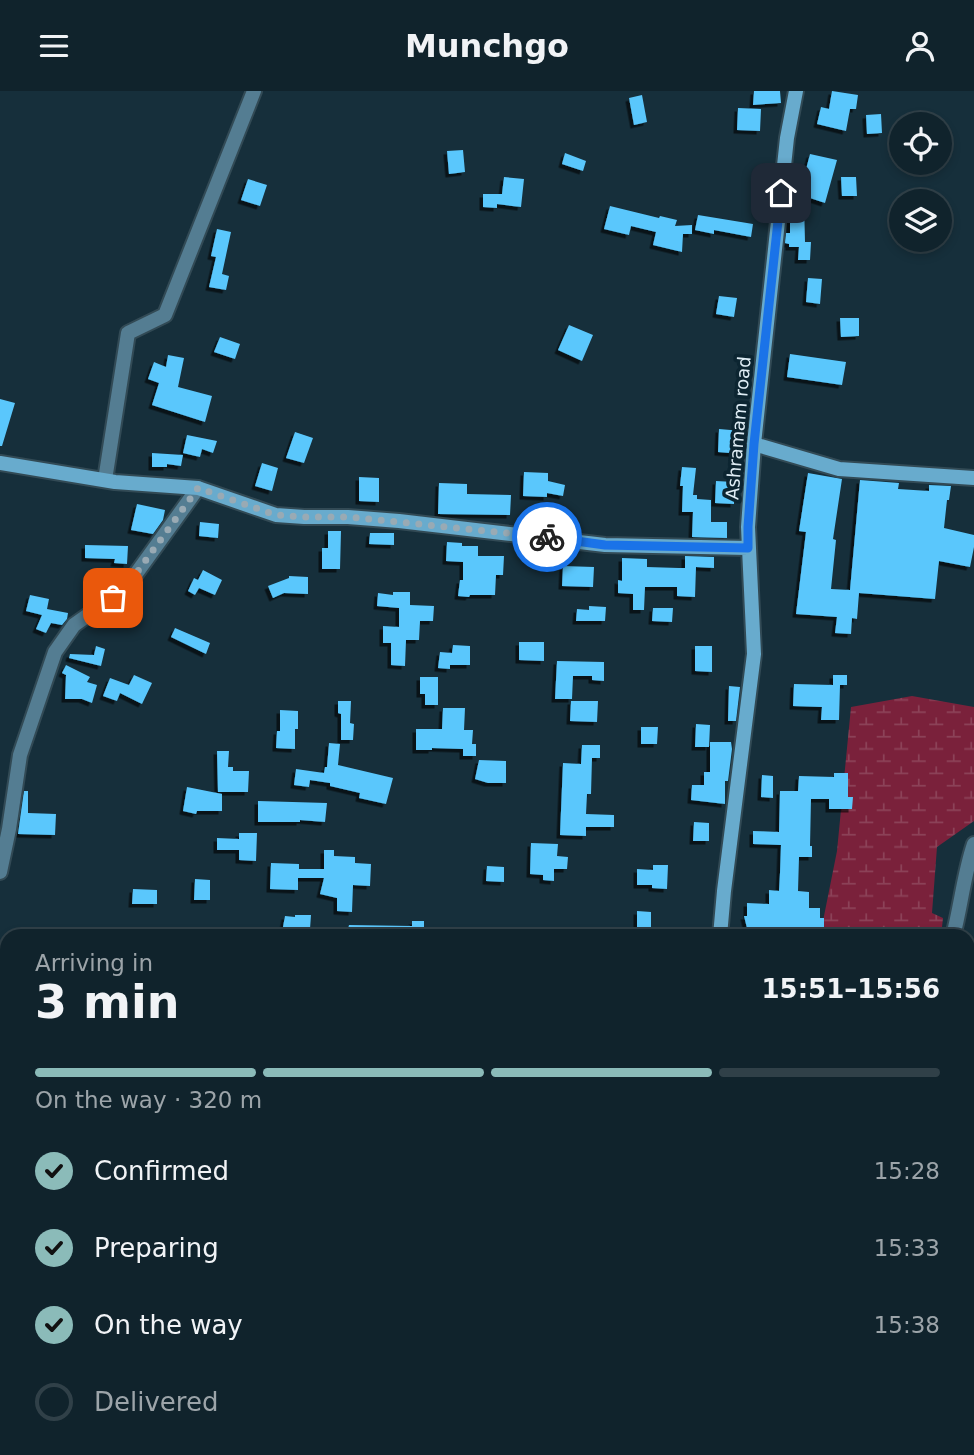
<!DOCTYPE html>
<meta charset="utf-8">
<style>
:root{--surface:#10232c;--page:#192b34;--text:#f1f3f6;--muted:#9ca4a9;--line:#304048;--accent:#8bbbb9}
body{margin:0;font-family:"DejaVu Sans",sans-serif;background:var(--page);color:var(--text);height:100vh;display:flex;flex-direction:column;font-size:26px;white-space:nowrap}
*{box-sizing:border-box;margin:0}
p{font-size:23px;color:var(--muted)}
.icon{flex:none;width:38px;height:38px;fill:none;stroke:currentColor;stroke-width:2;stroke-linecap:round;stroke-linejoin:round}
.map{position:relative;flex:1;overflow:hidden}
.side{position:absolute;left:0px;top:838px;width:975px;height:527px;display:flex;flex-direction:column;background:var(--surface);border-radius:21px 21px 0 0;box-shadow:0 4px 10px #0003,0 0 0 2px var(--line)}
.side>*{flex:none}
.tools{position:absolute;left:889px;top:21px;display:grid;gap:14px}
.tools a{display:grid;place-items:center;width:63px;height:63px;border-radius:50%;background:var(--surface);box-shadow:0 4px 10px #0003,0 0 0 2px var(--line);font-size:35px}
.pin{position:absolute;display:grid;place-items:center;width:60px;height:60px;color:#fff;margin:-30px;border-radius:14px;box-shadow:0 4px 10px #0006}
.courier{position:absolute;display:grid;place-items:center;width:70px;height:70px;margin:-35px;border:5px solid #1a73e8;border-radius:50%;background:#fff;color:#222;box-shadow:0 2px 9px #0007}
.summary em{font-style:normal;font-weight:700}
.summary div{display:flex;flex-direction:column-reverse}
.summary{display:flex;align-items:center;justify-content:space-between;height:119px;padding:0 35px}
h1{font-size:46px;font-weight:700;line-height:52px}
.bar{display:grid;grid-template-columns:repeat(4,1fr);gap:10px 7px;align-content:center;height:84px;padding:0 35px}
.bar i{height:9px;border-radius:5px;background:var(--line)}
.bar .on{background:var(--accent)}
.bar p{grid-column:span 4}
ol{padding:0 35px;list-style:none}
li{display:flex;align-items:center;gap:21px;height:77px}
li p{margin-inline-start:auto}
li .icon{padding:7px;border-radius:50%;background:var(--accent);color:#111;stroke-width:4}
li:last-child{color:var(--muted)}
li i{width:38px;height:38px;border:4px solid var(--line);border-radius:50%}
header{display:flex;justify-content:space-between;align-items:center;height:91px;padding:0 35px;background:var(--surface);font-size:32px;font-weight:700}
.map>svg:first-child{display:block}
.wetland{fill:url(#wetland-marsh)}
.building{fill:#5ac7fc;filter:url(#shadow)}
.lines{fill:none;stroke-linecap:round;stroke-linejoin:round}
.street-casing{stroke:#324a55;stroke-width:18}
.secondary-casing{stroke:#324a55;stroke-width:18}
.street{stroke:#547d92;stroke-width:14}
.secondary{stroke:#68abcd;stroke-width:14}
.done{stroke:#99aab4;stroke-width:7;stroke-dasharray:0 12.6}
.route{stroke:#1a73e8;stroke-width:9}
.labels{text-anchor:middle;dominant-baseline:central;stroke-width:7;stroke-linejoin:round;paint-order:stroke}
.street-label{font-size:18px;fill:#dfedf5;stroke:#0c2531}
</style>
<header><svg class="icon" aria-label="menu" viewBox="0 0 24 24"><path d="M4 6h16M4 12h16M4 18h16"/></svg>Munchgo<svg class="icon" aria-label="person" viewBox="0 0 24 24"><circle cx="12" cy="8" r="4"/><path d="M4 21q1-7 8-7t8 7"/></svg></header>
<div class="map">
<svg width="974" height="1364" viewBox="0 0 974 1364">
<defs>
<pattern id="wetland-marsh" width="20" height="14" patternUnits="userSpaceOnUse" patternTransform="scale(1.75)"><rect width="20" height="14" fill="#7a213b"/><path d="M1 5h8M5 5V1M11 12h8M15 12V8" fill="none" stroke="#8c4258"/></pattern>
<filter id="shadow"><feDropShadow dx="-3.5" dy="3.5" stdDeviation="0" flood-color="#0009"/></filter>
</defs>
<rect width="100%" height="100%" fill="#162f3b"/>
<path class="wetland" d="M912 605 974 616V730L937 756 932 822 943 827 941 845H820L837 760 851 616Z
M974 1187V1364H947L948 1358H968V1210Z"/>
<path class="building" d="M754 0H780L781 12 753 14Z
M832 0 858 4 856 18H850L846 40 817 33 821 16 829 18Z
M642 4 647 31 634 34 629 7Z
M738 17 761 18 760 40 737 39Z
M881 23 882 42 867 43 866 24Z
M463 59 465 81 449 83 447 60Z
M565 62 586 70 583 80 562 73Z
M810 63 837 69 825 112 810 107 809 111H804L805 151H811L810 169H798L799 156H789V153L785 152 786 142H790V113H793L796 86H804Z
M504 86 524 88 521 116 497 113V117L483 116V103H502Z
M841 86H856L857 105H842Z
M248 88 267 94 260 115 241 109Z
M610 115 659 127 660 125 677 129 675 135 692 134V143H683L682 161 653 154 656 141 631 135 629 144 604 138Z
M698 124 753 133 751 146 714 139V143L695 139Z
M217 138 231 141 222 183 229 185 226 199 209 196 216 166 211 165Z
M808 187 822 188 820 213 806 211Z
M719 205 737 207 734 226 716 223Z
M840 227H859V245L841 246Z
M569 234 593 244 582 270 558 259Z
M220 246 240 253 235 268 214 261Z
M790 263 846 271 842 294 787 286Z
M168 264 184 267 178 296 212 305 205 331 152 314 159 292 148 288 154 271 166 276Z
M0 308 15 312 2 355H0Z
M719 338 742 340 741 363 718 361Z
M295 341 313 347 304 372 286 367Z
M187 344 217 350 213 362 202 358 200 366 183 362Z
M152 362 183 364 181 375 167 373V376H152Z
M262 372 278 377 272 400 255 395Z
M682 376 696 377 693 404H697V408L711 409V431H727V447L692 446 693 421H682L683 395H680Z
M524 381 548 382V390L565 394 563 405 547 402V406L523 405Z
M808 382 842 388 833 448 836 449 831 498 850 499 860 389 899 392 898 398 929 400V394L951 395 949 409H947L944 437 974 444V456L970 476 939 470 935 508 859 502 857 528 852 527 851 543 835 542 837 526 796 523 806 441 799 440Z
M359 386 379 387V411L359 410Z
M716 390 734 391V413L715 412Z
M439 392 467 393V403L511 404 510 424 438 423Z
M137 413 165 419 163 429 153 443 131 439Z
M200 431 219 433 218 447 199 445Z
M328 440H341L340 478H322V457H328Z
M370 442H394V454L369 453Z
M447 451 462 452V455H478V465H504L503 484H496L495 504H470L469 506 458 505 460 489H463V471L446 470Z
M85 454 128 455 127 473 114 472 115 468 85 467Z
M685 465 714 466V477L696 476 695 506 677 505V496H645L644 519H633V503L618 502V489L622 490V467L647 468V476L679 477H685Z
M563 475 594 476 593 496 562 495Z
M203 479 222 489 215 504 199 497 195 504 188 500 194 487 198 489Z
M289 485 308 486V503L284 502 273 507 268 495 289 487Z
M393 501H410V514L434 515 433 530H420L419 549H406L405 575 391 574V552H383V535L399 536V517L377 515 378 502 393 504Z
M30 504 49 508 47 518 68 522 67 528 62 534 51 532 46 542 36 538 42 524 26 520Z
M589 515 606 516 605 530H576L577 518 589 519Z
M653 517H673L672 531 652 530Z
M175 537 210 552 206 563 171 546Z
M519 551H544V570L519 569Z
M453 554 470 555V574H450V578L438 577 440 561 452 562Z
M96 555 105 558 101 575 69 567 70 563 94 564Z
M695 555H712V581L695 580Z
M557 570 604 571V590L592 589V585H573L572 608H555Z
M66 574 90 586 87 591 97 594 92 612 82 608H65L66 584 62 582Z
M134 584 152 592 142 613 120 602 117 610 103 605 110 587 129 594Z
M833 584H847V594H840L839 629H821L822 616 793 615 794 593 833 594Z
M420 586H438V614H425V603H420Z
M729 595 740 596 736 630H728Z
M338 610H351L350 632 354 633 353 649H341V623L338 622Z
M571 610H598L597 631 570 630Z
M443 617H465L464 639H473L472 653H476V665H463V658L432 657V659H416V638H442Z
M280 619 298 620V638H295V658L276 657 277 640H280Z
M696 633 710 634 709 656H695Z
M641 636H658L657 653H641Z
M710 651H731L732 658 728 690H725V713L691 709 692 694H704V681H710Z
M329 652 340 653 338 674 393 687 386 713 359 707 360 702 330 695V692L310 689 309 696 294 694 296 678 324 682 325 676H327Z
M582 654H600V667H592L591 703H587L586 723 614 724V736H586V745L560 744 563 672 581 673Z
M217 660H229L228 676H233V680H249L248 701H218Z
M479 669 506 670V692H488L475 688Z
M834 682H848V706H853L852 718H829V708H811L810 755H812V766H799L798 800 809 801V817H820V827H824V836H809V844L786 845 757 843V845H749L744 825H747V812L769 813V799L779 800 780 782 781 754 753 753V740L779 741 780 700H798L799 685 834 686Z
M762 684 773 685V707L761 706Z
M187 696 222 703V720H197L196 723 183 720Z
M24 700H28V722L56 723 55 744 18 743Z
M258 710 327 712 325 731 300 729V731H258Z
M694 731 709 732V750H693Z
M239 742H257L256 770 239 769V759H217V747L239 748Z
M531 752 558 753 557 765 568 766 567 778H554V790L543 789V784L530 783Z
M324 759H334V765L355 766V772L371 773 370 795 353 794 352 821 337 820V807L320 803 324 787H298V799L270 798 271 772 299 773V778H324Z
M653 774H668L667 798 652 797V794H637V778L653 779Z
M487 775 504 776V791L486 790Z
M195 788 210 789V809H194Z
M133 798 157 799V813H132Z
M637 820 651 821V840L637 839Z
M295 824H311L310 838 283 836 285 825 295 826Z
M412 830H424V845L376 844V845H346L349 834 412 835Z"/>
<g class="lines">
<defs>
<path id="street" d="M105 389 128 242 165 224 254 0
M0 781 9 738 20 664 55 561 74 534 125 498 198 397
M953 845C961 815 964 782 974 753
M968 911 970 913 968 917
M0 1195 7 1197
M860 1358 915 1364
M175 1364 176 1358"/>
<path id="secondary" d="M754 353 839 378 974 387
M0 372 115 391 198 397 276 424 304 426H348L399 430 605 454 748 457
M720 845 724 800 754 563 748 436 754 353 787 47 796 0
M608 1364V1358"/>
</defs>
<use href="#street" class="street-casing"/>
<use href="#secondary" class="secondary-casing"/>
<use href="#street" class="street"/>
<use href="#secondary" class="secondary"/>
</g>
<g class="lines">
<path class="done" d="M113 507 125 498 198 397 276 424 304 426H348L547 446"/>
<path class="route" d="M547 446 605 454 748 457V436L754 353 781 102"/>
</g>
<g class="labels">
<g class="street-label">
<text transform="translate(738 337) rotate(-85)">Ashramam road</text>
</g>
</g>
</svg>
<div class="tools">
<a><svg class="icon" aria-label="locate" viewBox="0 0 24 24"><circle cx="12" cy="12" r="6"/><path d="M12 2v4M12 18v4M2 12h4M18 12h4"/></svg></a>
<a><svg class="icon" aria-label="layers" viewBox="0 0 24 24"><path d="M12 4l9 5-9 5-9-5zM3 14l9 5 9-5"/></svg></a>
</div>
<div class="pin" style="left:113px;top:507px;background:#ea580c"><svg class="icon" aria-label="bag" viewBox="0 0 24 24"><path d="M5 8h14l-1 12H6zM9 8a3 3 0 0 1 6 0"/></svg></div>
<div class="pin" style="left:781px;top:102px;background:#1f2937"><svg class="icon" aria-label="home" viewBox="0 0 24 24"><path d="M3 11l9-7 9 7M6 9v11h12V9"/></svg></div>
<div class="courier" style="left:547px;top:446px"><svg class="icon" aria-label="bike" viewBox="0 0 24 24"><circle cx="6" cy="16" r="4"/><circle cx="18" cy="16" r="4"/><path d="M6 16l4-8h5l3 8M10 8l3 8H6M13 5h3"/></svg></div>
<section class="side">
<div class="summary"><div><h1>3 min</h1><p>Arriving in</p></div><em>15:51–15:56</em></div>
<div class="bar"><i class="on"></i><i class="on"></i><i class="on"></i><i></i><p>On the way · 320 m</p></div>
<ol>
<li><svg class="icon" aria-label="check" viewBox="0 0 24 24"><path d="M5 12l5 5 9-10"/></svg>Confirmed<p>15:28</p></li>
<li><svg class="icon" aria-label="check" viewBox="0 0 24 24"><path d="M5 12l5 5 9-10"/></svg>Preparing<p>15:33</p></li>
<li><svg class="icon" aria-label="check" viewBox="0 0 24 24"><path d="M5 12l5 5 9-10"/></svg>On the way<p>15:38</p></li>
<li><i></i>Delivered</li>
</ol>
</section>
</div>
